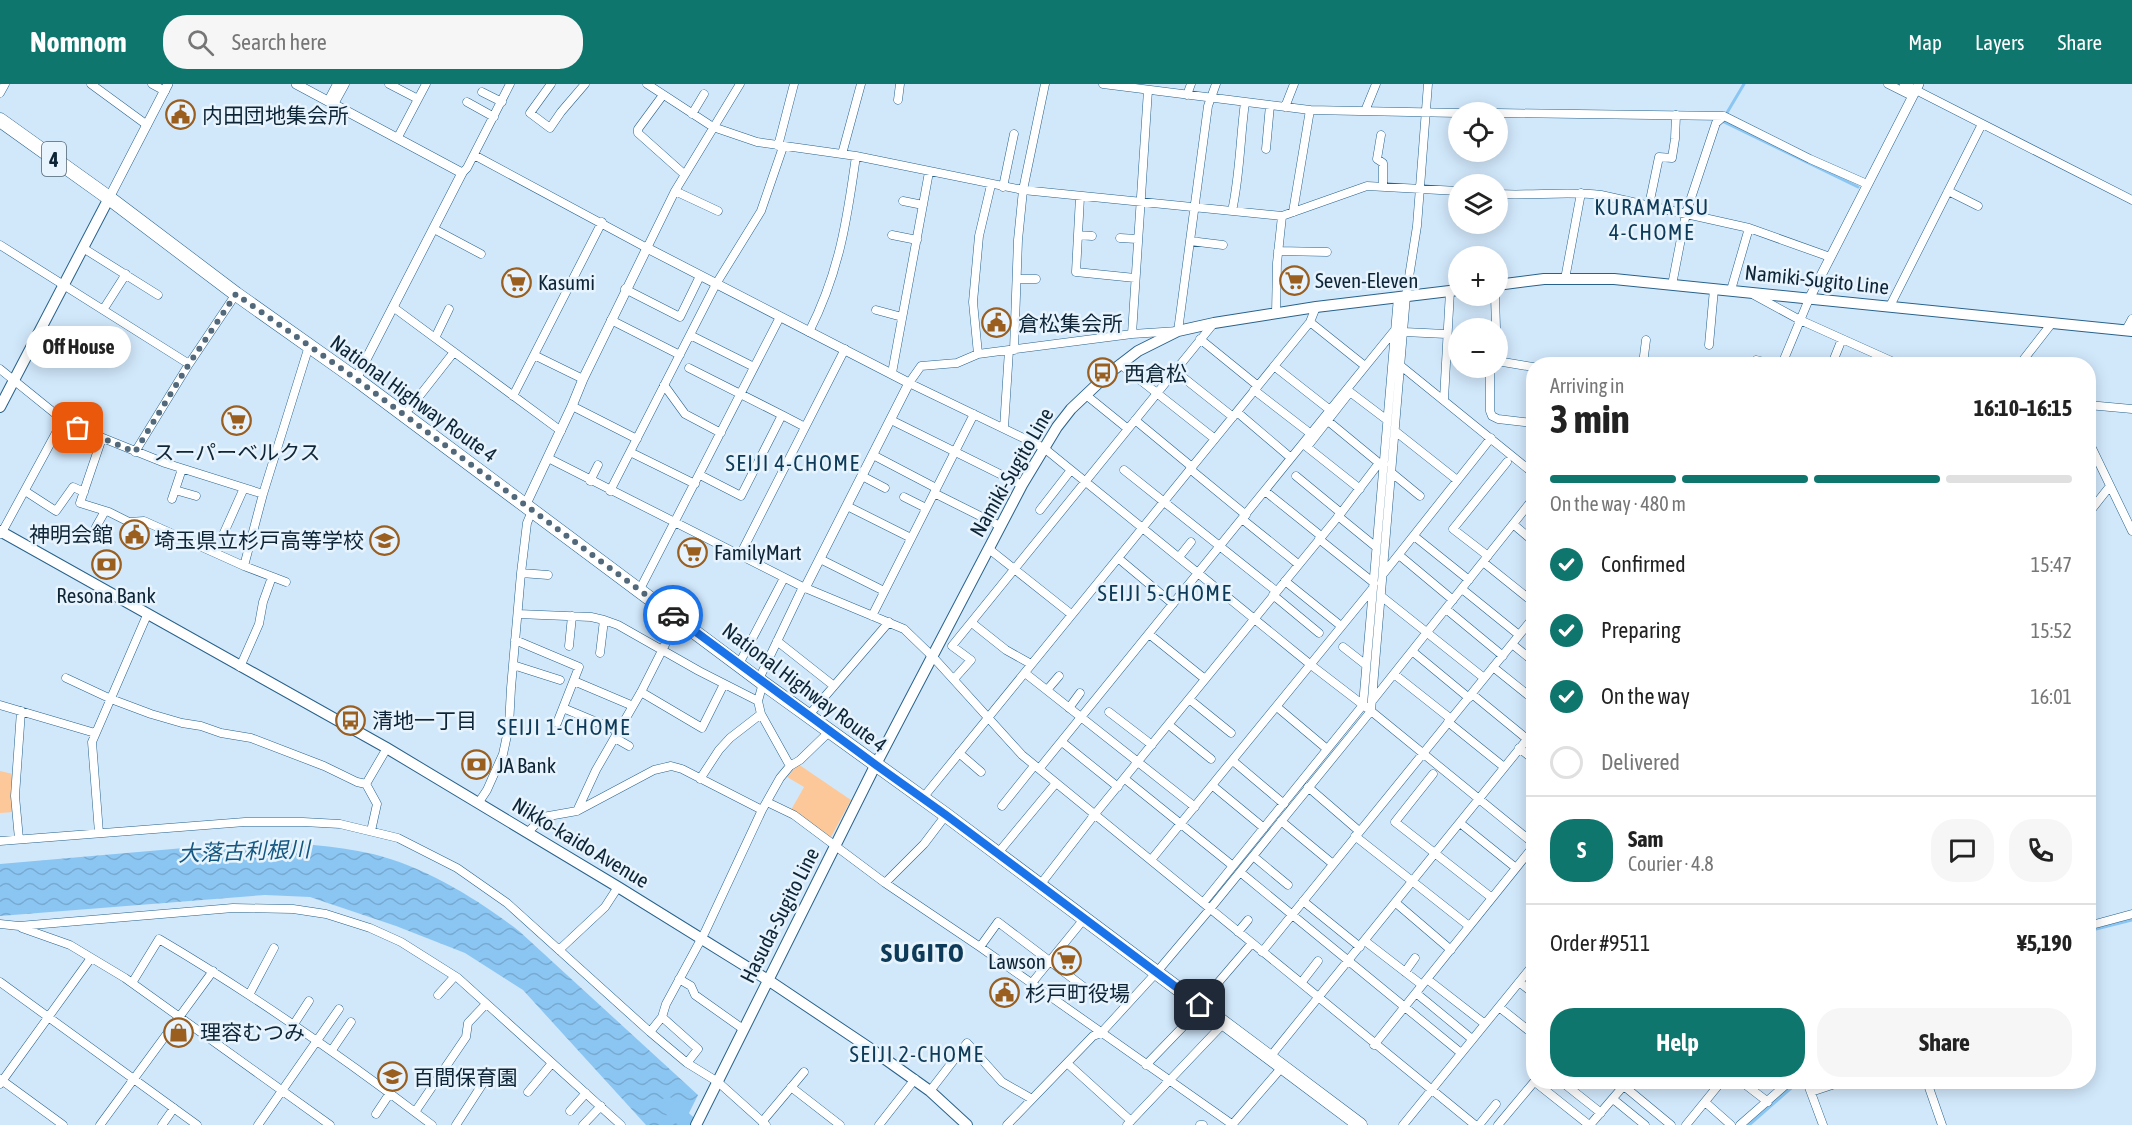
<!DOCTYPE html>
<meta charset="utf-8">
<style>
:root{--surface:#fff;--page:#f6f6f6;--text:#222;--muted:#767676;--line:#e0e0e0;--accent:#0f766e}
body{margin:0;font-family:"Asap Condensed","Noto Sans JP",sans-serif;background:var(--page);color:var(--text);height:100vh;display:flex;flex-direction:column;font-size:22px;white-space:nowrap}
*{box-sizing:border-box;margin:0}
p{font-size:20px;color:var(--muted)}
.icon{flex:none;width:33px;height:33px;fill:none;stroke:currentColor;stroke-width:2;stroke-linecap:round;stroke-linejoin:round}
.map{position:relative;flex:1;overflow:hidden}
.sheet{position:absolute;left:1526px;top:273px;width:570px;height:732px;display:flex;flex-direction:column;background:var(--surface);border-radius:24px;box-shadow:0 3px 15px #0003}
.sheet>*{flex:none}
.tools{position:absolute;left:1448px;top:18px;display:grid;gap:12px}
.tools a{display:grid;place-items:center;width:60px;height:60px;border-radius:50%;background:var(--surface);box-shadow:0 3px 15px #0003;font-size:30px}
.pin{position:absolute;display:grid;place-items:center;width:51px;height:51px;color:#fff;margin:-26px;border-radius:12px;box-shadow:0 3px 9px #0006}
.courier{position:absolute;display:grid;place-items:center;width:60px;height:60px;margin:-30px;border:4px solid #1a73e8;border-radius:50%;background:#fff;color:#222;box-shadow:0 2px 8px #0007}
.bubble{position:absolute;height:42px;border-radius:21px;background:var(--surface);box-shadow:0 3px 15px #0003;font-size:20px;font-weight:700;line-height:42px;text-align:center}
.headline em{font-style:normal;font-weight:700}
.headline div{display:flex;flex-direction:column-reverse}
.headline{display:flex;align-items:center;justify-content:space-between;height:102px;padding:0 24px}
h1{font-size:39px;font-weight:700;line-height:45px}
.bar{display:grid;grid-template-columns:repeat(4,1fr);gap:9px 6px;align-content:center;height:72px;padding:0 24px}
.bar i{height:8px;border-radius:4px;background:var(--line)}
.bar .active{background:var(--accent)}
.bar p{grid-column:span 4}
.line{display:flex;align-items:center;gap:15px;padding:0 24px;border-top:2px solid var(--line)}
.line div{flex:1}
.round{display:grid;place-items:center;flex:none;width:63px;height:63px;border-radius:24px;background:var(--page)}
ol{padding:0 24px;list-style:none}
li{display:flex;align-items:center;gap:18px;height:66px}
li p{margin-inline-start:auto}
li .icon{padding:6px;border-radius:50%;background:var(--accent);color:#fff;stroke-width:4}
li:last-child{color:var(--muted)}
li i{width:33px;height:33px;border:3px solid var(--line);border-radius:50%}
.cta{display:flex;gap:12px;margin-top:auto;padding:12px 24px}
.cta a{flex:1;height:69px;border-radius:24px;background:var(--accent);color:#fff;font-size:24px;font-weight:700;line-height:69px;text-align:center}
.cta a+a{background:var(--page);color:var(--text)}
header{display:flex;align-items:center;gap:36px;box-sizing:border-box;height:84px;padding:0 30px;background:var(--accent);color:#fff}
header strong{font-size:28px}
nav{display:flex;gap:33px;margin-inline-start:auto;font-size:21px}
.search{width:420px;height:54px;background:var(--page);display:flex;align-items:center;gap:15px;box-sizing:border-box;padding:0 21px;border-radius:24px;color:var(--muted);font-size:22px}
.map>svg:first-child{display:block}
.green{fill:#fdc899}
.water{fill:url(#water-waves)}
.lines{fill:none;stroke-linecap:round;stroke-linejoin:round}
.stream{stroke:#8bc6f3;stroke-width:3}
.river{stroke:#8bc6f3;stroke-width:16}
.minor-casing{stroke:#28628b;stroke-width:9}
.tertiary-casing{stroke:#28628b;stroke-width:10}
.secondary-casing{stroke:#28628b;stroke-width:12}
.trunk-casing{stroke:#28628b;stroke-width:15}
.minor{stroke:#fff;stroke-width:8}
.tertiary{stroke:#fff;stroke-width:9}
.secondary{stroke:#fff;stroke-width:10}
.trunk{stroke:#fff;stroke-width:14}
.done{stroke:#52697b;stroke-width:6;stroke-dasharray:0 10.8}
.route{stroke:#1a73e8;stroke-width:8}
.labels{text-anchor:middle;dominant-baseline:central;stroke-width:5;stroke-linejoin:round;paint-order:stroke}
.shield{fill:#e8f4fd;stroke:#4f6372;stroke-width:1.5}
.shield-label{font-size:20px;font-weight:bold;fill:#0d2536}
.poi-label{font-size:21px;fill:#0d2536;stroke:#e8f4fd;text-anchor:start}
.street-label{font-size:21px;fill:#0d2536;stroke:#e8f4fd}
.neighbourhood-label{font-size:22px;letter-spacing:1.5px;fill:#0c3a58;stroke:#e8f4fd}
.water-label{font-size:22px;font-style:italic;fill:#135680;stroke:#e8f4fd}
.district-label{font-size:27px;font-weight:bold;letter-spacing:1.5px;fill:#0c3a58;stroke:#e8f4fd}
</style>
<header>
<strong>Nomnom</strong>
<div class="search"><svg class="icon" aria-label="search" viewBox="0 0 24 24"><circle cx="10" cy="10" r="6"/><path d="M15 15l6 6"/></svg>Search here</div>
<nav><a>Map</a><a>Layers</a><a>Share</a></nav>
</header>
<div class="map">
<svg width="2132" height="1041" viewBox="0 0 2132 1041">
<defs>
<pattern id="water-waves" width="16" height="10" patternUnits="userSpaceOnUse" patternTransform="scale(1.5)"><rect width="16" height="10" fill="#8bc6f3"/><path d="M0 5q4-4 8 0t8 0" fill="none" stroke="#77aad1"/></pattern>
</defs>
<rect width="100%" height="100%" fill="#d1e8fb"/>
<path class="green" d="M798 680 851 716 831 753 791 726 804 703 787 693Z
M0 687 13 690 14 728 0 729Z"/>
<path class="water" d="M253 758C293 759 333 761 373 770 425 783 476 814 519 847L698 1011 683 1041H646L523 906 465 869 396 842 310 813 265 811 0 832V780Z"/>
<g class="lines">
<path class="stream" d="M1725 32 1744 0
M1722 37 1858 103
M2088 847 2132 836
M1749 1041 1798 998"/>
<path class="river" d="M668 1021 690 1041"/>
<defs>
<path id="minor" d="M91 0 147 41
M152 0 165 7
M389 0 418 15
M551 0 530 29 550 44 561 28 585 0
M647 0 713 43 757 58 856 72 1023 106 1282 132 1367 102 1458 107
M1103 0 1310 26 1458 29
M1428 0 1417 142 1406 212 1371 627 1533 759
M1888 0 1912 12
M1904 0 2132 116
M482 8 502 18
M0 9 5 0
M663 11 638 45V49L684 90
M1187 11 1191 0
M898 16 900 0
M328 17 337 0
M467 18 494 33
M334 20 345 0
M1285 23 1294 0
M1365 27 1376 0
M1497 29 1724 32 1810 75 1867 100
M692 30 704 10
M1381 51 1377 75 1383 79V102
M398 53 426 0
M778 62 794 0
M1266 65 1270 21
M842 70 861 0
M474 71 647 164 675 107 740 0
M462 89 467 84 510 0
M1003 103 1014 50
M675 107 718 127
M1948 107 1978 122
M1497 110C1532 112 1566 107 1601 111L1749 144 1830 173
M1080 113 1076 188 1135 194
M903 117 923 121
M1649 121 1659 73 1672 74 1675 55 1676 31
M1232 127C1240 91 1240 55 1245 18
M1293 128 1310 26
M434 145 481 170
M892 151 917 156
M1078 151 1092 152
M1120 154 1137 155
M1190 157 1223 161
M0 161 189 280
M83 164 158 211
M1278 167 1327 168
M1017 195H1036
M1565 195 1581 109
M1672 201 1686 129 1716 39 1724 32
M625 205 680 233 700 192
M1731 206 1749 144
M1754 211 1800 236 1898 280
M1495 212 1496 244
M1890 222 1982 40
M393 223 561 347
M103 226 126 190
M876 226 902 233
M1276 230 1277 179 1282 132
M611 236 680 271
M1310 238 1365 282
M2126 246 2132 235
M809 248C839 189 847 137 856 72
M1404 248 1446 250
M1132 250 1148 6
M690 251 754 283
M435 254 449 225
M1200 255 1258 302
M1709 261 1714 205
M1014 266 1018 156 1023 106 1045 0
M978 270 973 218 979 152 991 101
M534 271 583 295
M1497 274V277L1533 283
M1120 280 1215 355
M1643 280 1646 256
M1755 280 1756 276 1772 280
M1782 280 1809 215
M1832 280 1842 255
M2020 280 2052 239
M1274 282 1330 326
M1401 282 1533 389
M689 284 782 331 741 412 700 391
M1492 284 1490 287V327L1492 332 1498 335 1533 339
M0 285 63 336 78 344 165 379 263 410 309 262
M1175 287 1233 333
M892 289 929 88
M664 301 685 330 721 349
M1254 306 1311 350
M1086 311 1128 345
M513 312 602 138
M1444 315 1450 207
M2088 321 2132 325
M572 322 637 355
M410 324 454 268
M1237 328 1291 374
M782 331 805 343
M891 336 1022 401
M1135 336 1192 383
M1328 337 1379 379
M1004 344 1009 266
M1395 347 1457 396
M102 354 80 419 109 428 129 438 144 437 244 482 263 410
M2088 356 2132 447
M135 368 189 280 236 210
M630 368 695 400
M873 371 936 404
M548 374 803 503 904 545 933 573 1022 671 1475 1041
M1190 385 1246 431
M1124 386 1276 507
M1392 389 1420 412
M862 392 885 404
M1296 392 1341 429
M590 397 598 381
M1360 405 1307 363 1350 308 1387 336
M175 406 196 412
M25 407 56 427 73 403 84 408
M610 407 716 200 761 127 783 63
M1265 407 1321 452
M934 409 1000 442
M904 413 926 424
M172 415 182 385
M847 422 911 454
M1040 426 1071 386
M2088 430 2110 402
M1338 432 1376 463
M1242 435 1298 480
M1513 440 1533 457
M96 443 105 427
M1 450 63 336
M223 451 244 404
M1414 452 1469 496
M1319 455 1374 499
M989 465 1071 530
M740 471 845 265
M1399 471 1453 516
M1488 472 1453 445 1507 378
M1179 473 1191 458
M1118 474 1173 520
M820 475 884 507
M1483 478 1533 518
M244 482 286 498
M521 489 548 491
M1384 489 1491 354
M1285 497 1341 542
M1462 505 1519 551
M639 507 780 233
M1273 511 1319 549
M1381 512 1484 594
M1446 525 1503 572
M518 530 591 533 604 536 618 541 699 587 758 617 763 599
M872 532 974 330
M972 539 1006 566 1031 580
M1149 550 1205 595
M515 556 579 583 557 639
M777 557 834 602
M1512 560 1533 577
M569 562 572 532
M1343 563 1366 581
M1412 567 1469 614
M600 569 604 536
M739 580 784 494
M513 581 560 596
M240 583 259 540 263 518 272 493
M1493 583 1533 615
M1025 589 1195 723
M1394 590 1451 635
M66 594 111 615 151 630 182 639 201 642 221 649 251 654 324 682 357 698 366 700
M759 595 803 503
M954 595 971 576 952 562 1214 239
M574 597 633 622
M1047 606 1059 592
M641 608 702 644 724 600
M1472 610 1527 655
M1189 615 1231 649
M1373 616 1533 415
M758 617 761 630 790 682
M0 621 95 649
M1277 623 1327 665
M563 624 618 647
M1069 624 1080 609
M1109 628 1152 661
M809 631 889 538
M1448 638 1504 683
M1169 641 1211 675
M615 654 629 662
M1062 658 1118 703
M1519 664 1533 675
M959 669 981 688
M1233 677 1284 720
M1039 685 1394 247
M1433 690 1395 738 1492 814
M700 695 719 666 730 654 761 630
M1125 695 1233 782
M1213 702 1264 744
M1308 703 1359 747
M922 715 1310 238 1316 223
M479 718 487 706 503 670 509 642 511 604 521 489 527 439 532 427
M767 718 794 731 885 799 980 863 1233 1041
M1002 722 1034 682
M577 727 596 686 641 608 678 535
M1281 737 1333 780
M1460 739 1516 784
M371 747 377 720 366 700 387 664
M528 748 543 733 577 727 654 686 671 682 682 685 762 726
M99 749 92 658 147 531
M1355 752 1469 842
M19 755 15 712 21 627
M0 757 245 738H303L340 740 398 754 457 784 507 819 650 948 687 979 718 998 766 1041
M998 769 1056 699
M1253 772 1288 801
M1151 776 1372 505
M1240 788 1461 969
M885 799 924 760 946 731
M1040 801 1095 730 1341 429 1379 379 1384 380
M1303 817 1360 863
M1203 819 1363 621 1398 213
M1396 819 1451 866
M0 840 19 842 233 824 293 825 326 830 370 844 401 858 458 894 621 1041
M2088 842 2132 830
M22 844 70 861 125 894 330 1041
M1238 848 1248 836
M1365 857 1422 901
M980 863 998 838 1097 913
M559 866 605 823 618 803
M1262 868 1533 534
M1405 888 1415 874
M679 895 691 902 695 911 743 945
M1427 895 1485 940
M0 898 197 1041
M1519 898 1533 909
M132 899 159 855C254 911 344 974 432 1041
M1301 899 1318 877
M1031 900 1084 835
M1416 909 1472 955
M249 911 274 864
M438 911 455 892
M1199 921 1252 859
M1499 923 1533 950
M662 933 698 965 687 979
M294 940 309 917
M650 948 662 933 666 920 705 848 762 726 780 694 790 682 800 676 830 647
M1374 961 1533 763
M332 966 351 938
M1270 973 1533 648
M1067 979 1131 1037
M1146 981 1202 923
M0 995 63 1041
M1535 998 1589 1041
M1562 998 1601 1029
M1619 998 1671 1041
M1742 998 1768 1018
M1807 998 1823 1041
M1927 998 1942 1041
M0 1000 91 874
M791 1003 840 1041
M930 1007 967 959 1002 998 1032 1015
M528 1008 552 979
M1811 1008 1841 998
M1613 1015 1645 1041
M1705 1018 1731 1041
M570 1027 586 1009
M415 1028 466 953 468 939 486 920
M376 1030 390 1009
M762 1038 804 988
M100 1041 213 887
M162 1041 174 1024
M258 1041 339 925
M456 1041 489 990
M583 1041 601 1022
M879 1041 915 995
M1007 1041 1093 952 1101 949 1156 889 1210 825 1371 627 1311 581 1044 364 909 299 921 282 957 279 978 270 1132 250 1178 247 1208 22 1216 0
M1127 1041 1224 939
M1200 1041H1203
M1232 1041 1283 982
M1403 1041 1533 881
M1479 1041 1496 1020
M1498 1041 1534 998
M1590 1041 1626 999
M1686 1041 1721 998
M1740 1041 1789 998"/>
<path id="tertiary" d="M296 0 462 89 356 295
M109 114 168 0
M1809 215 1919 0
M525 422 572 322 583 295 647 164 909 299 805 504"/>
<path id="secondary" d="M1497 201 1544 195H1614L2132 247
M0 323 109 114
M0 447 385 663 618 803 768 896 871 965 930 1007 967 1041
M696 1041 875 682 1022 401 1057 343 1071 325 1108 290 1138 267 1178 247 1214 239 1316 223 1458 206"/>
<path id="trunk" d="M0 36 109 114 236 210 356 295 763 599 946 731 1360 1041"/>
</defs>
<use href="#minor" class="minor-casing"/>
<use href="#tertiary" class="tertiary-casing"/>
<use href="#secondary" class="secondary-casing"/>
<use href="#trunk" class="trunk-casing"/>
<use href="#minor" class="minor"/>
<use href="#tertiary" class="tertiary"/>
<use href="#secondary" class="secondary"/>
<use href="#trunk" class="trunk"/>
</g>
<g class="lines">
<path class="done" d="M78 344 135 368 189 280 236 210 356 295 673 531"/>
<path class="route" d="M673 531 876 681 946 731 1200 921"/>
</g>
<defs>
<symbol id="civic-ring" viewBox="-11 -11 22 22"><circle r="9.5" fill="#e8f4fd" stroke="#9a5e1f" stroke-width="1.5"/><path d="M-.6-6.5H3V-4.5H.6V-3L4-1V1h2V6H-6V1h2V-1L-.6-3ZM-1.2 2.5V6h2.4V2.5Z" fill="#9a5e1f"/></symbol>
<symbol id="supermarket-ring" viewBox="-11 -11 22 22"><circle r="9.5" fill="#e8f4fd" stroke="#9a5e1f" stroke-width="1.5"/><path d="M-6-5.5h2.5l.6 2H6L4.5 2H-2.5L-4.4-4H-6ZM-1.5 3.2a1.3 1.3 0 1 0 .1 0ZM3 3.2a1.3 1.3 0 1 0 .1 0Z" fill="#9a5e1f"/></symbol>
<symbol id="bus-ring" viewBox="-11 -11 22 22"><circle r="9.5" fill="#e8f4fd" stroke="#9a5e1f" stroke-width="1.5"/><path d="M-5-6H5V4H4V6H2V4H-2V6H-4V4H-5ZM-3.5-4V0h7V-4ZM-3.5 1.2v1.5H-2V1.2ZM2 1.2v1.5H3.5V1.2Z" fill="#9a5e1f"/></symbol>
<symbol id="school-ring" viewBox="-11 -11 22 22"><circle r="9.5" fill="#e8f4fd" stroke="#9a5e1f" stroke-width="1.5"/><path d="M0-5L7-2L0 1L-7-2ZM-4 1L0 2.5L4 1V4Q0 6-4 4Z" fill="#9a5e1f"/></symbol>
<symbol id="bank-ring" viewBox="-11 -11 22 22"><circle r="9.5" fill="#e8f4fd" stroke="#9a5e1f" stroke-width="1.5"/><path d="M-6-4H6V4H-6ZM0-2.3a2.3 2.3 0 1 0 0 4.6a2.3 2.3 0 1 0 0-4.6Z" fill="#9a5e1f"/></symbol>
<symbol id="shop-ring" viewBox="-11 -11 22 22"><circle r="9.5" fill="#e8f4fd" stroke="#9a5e1f" stroke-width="1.5"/><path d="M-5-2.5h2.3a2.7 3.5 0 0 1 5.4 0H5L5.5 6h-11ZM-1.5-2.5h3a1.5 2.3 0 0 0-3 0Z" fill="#9a5e1f"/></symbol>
</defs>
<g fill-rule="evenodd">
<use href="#civic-ring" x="164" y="14" width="33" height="33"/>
<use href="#supermarket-ring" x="1278" y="180" width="33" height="33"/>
<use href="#supermarket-ring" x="500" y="182" width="33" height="33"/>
<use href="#civic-ring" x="980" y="222" width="33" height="33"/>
<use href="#bus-ring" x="1086" y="272" width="33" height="33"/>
<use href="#supermarket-ring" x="220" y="320" width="33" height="33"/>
<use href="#civic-ring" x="118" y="434" width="33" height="33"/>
<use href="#school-ring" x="368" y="440" width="33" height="33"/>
<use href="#supermarket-ring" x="676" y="452" width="33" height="33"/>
<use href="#bank-ring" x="90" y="464" width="33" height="33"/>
<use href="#bus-ring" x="334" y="620" width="33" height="33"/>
<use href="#bank-ring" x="460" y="664" width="33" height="33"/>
<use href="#supermarket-ring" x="1050" y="860" width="33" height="33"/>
<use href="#civic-ring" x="988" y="892" width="33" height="33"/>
<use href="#shop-ring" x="162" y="932" width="33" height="33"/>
<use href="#school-ring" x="376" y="976" width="33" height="33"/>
</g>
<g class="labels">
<rect class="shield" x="42" y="58" width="24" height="34" rx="4.5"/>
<g class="shield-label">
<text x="54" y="75">4</text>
</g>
<g class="poi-label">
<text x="202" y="31">内田団地集会所</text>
<text x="1315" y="196">Seven-Eleven</text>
<text x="538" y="198">Kasumi</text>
<text x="1018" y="239">倉松集会所</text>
<text x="1124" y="289">西倉松</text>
<text x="237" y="368" text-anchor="middle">スーパーベルクス</text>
<text x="113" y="450" text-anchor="end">神明会館</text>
<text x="364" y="456" text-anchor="end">埼玉県立杉戸高等学校</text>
<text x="714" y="468">FamilyMart</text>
<text x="106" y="511" text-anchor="middle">Resona Bank</text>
<text x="372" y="636">清地一丁目</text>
<text x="497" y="681">JA Bank</text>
<text x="1046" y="877" text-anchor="end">Lawson</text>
<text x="1025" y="909">杉戸町役場</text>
<text x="200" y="948">理容むつみ</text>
<text x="413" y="993">百間保育園</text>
</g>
<g class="street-label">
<text transform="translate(1817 195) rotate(6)">Namiki-Sugito Line</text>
<text transform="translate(414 314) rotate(36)">National Highway Route 4</text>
<text transform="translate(1011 388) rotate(-60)">Namiki-Sugito Line</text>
<text transform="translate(805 603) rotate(37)">National Highway Route 4</text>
<text transform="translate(581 758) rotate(31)">Nikko-kaido Avenue</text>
<text transform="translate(779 831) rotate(-63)">Hasuda-Sugito Line</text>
</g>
<g class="neighbourhood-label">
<text x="1652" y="123">KURAMATSU<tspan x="1652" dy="25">4-CHOME</tspan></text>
<text x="793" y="379">SEIJI 4-CHOME</text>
<text x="1165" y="509">SEIJI 5-CHOME</text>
<text x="564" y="643">SEIJI 1-CHOME</text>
<text x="917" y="970">SEIJI 2-CHOME</text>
</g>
<g class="water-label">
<text transform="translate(244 767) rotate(-2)">大落古利根川</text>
</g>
<g class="district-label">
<text x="923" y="868">SUGITO</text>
</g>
</g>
</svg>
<div class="tools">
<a><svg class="icon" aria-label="locate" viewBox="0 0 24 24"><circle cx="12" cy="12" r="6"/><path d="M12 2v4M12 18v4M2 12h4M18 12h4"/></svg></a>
<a><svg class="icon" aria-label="layers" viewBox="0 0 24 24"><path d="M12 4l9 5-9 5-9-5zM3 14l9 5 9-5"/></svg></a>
<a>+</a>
<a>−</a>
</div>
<div class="pin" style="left:78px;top:344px;background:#ea580c"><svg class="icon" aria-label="bag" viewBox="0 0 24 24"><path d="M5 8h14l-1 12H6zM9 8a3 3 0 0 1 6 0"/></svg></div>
<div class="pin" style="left:1200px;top:921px;background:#1f2937"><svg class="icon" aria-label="home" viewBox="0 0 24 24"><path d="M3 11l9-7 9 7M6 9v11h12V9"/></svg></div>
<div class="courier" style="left:673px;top:531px"><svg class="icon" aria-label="car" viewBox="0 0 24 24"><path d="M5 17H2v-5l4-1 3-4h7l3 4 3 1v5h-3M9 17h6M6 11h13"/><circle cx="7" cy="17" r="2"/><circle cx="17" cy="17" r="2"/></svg></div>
<div class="bubble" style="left:26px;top:242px;width:105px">Off House</div>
<section class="sheet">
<div class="headline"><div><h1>3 min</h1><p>Arriving in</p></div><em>16:10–16:15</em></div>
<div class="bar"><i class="active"></i><i class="active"></i><i class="active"></i><i></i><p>On the way · 480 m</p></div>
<ol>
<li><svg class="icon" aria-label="check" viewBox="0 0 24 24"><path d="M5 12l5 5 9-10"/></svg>Confirmed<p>15:47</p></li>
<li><svg class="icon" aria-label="check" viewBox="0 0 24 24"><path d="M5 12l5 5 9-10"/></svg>Preparing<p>15:52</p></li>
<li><svg class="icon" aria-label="check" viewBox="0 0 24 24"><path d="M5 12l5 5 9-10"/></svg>On the way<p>16:01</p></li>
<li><i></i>Delivered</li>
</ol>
<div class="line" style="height:108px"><b class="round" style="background:var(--accent);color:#fff">S</b><div><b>Sam</b><p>Courier · 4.8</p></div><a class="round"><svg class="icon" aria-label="chat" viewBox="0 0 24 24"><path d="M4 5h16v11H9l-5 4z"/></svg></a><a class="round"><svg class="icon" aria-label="phone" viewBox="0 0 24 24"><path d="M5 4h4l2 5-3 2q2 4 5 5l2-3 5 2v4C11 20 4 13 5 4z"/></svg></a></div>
<div class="line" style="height:78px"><div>Order #9511</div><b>¥5,190</b></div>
<div class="cta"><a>Help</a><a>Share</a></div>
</section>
</div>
